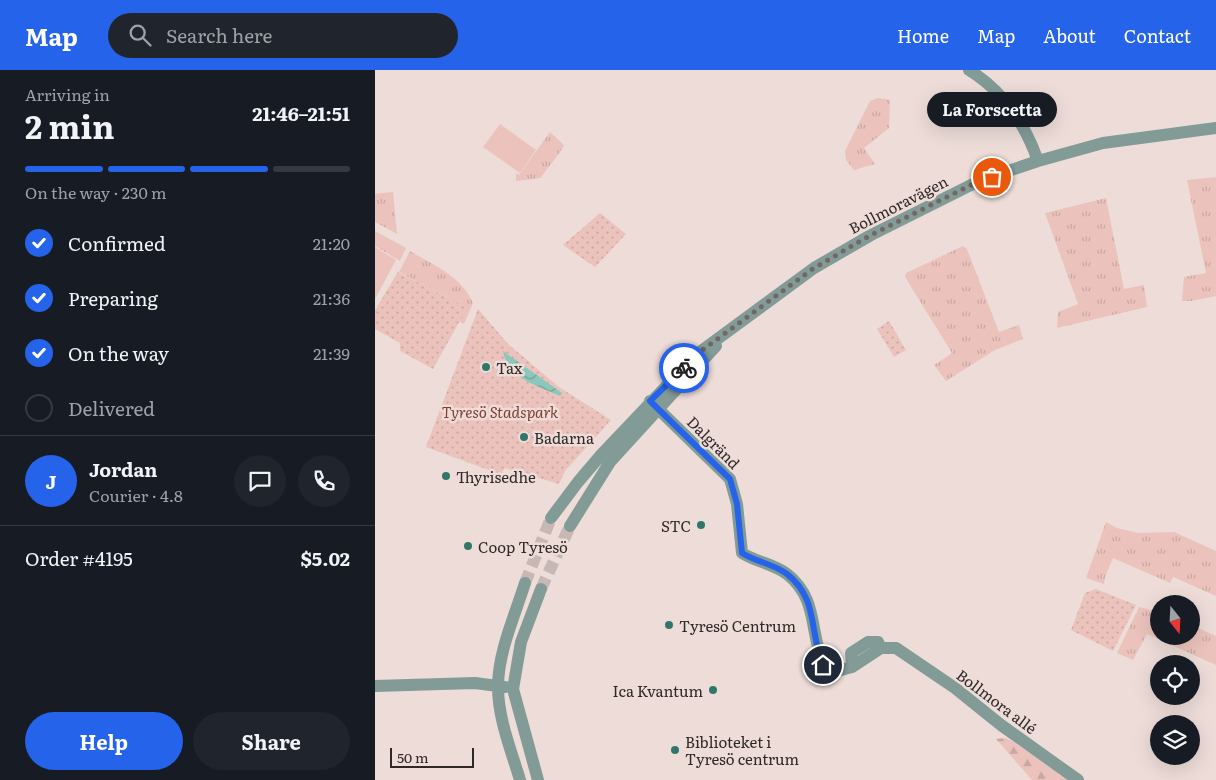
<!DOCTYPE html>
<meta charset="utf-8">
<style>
:root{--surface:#171b24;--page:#20242c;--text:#f1f3f6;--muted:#9ea1a6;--line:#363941;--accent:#2563eb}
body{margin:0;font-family:Literata,serif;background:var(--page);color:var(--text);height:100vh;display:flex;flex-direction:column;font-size:19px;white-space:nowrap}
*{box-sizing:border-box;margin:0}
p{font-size:16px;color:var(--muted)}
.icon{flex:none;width:28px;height:28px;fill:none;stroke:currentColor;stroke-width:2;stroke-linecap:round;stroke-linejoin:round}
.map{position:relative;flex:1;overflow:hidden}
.panel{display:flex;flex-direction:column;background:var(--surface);width:375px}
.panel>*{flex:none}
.needle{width:32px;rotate:162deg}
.controls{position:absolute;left:775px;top:525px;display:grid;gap:10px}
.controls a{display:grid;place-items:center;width:50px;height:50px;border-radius:50%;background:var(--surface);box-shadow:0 5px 20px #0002;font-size:25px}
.scale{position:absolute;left:15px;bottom:12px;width:84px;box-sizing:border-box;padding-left:5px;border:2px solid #2f2827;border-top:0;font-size:14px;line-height:18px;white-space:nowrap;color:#2f2827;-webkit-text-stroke:4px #eddcd8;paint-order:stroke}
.pin{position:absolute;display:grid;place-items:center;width:42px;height:42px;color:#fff;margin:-21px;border:2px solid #fff;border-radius:50%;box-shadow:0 1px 5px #0007}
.courier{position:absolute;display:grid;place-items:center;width:50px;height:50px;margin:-25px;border:4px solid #2563eb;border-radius:50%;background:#fff;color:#222;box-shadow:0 1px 6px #0007}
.bubble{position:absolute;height:35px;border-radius:18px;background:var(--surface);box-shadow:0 5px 20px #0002;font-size:16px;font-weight:700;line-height:35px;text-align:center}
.head em{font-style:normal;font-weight:700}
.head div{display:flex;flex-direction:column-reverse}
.head{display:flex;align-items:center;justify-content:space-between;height:85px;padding:0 25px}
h1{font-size:32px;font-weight:700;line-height:38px}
.bar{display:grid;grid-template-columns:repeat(4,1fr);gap:8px 5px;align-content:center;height:60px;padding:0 25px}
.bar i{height:6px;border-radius:4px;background:var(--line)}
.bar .active{background:var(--accent)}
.bar p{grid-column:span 4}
.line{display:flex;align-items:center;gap:12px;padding:0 25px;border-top:1px solid var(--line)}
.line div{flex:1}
.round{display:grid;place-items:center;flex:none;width:52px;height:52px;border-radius:26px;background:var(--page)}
ol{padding:0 25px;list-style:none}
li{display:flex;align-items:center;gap:15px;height:55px}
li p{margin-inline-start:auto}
li .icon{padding:5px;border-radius:50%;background:var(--accent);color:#fff;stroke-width:4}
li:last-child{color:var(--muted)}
li i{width:28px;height:28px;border:2px solid var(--line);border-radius:50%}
.action{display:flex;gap:10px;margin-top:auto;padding:10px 25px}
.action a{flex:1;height:58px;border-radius:30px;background:var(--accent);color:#fff;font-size:20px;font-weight:700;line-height:58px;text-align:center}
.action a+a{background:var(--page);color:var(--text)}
header{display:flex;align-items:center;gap:30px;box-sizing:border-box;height:70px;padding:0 25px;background:var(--accent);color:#fff}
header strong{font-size:24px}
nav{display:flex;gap:28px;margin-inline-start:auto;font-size:18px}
.search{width:350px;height:45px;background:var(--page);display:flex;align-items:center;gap:12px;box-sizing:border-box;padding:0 18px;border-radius:28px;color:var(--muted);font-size:19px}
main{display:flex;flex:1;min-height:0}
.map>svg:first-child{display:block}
.grass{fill:url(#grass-tufts)}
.forest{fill:url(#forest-firs)}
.park{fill:url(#park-dots)}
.pitch{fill:#ebc3bc}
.water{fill:url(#water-waves)}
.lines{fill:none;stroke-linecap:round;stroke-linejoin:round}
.minor-tunnel{stroke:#c7b8b5;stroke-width:12;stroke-dasharray:12 6;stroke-linecap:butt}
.minor{stroke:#829b96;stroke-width:12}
.done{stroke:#726765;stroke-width:5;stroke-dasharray:0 9}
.route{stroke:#2563eb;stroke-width:6}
.poi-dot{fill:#31766a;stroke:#eddcd8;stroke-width:2}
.labels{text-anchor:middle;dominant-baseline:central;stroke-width:5;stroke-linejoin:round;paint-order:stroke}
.street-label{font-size:15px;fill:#2f2827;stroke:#eddcd8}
.poi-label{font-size:15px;fill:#2f2827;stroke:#eddcd8;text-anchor:start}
.park-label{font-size:15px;font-style:italic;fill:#813d32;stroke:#eddcd8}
</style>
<header>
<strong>Map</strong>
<div class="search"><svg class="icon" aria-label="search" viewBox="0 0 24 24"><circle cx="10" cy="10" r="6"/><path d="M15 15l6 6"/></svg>Search here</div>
<nav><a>Home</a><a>Map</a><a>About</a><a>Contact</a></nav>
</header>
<main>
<section class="panel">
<div class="head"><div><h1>2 min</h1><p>Arriving in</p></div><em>21:46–21:51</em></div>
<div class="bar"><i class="active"></i><i class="active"></i><i class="active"></i><i></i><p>On the way · 230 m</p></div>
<ol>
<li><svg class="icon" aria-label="check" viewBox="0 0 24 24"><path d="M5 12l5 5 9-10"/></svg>Confirmed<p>21:20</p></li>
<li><svg class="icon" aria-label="check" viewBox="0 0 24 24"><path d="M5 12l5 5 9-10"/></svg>Preparing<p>21:36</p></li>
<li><svg class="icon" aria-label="check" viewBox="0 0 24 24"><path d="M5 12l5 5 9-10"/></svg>On the way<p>21:39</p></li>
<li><i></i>Delivered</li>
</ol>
<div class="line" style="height:90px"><b class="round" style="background:var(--accent);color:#fff">J</b><div><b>Jordan</b><p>Courier · 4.8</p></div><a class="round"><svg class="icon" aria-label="chat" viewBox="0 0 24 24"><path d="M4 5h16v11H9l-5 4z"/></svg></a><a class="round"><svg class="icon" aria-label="phone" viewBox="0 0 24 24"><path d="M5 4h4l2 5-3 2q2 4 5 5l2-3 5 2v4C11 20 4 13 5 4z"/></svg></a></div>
<div class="line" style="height:65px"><div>Order #4195</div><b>$5.02</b></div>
<div class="action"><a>Help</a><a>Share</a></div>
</section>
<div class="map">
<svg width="841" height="710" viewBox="0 0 841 710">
<defs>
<pattern id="grass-tufts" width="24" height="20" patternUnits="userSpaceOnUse" patternTransform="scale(1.25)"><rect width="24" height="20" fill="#ebc3bc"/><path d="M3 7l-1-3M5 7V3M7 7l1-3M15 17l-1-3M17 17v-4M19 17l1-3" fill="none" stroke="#caa8a2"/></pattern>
<pattern id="forest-firs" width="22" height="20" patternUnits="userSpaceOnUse" patternTransform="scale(1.25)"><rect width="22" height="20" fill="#ebc3bc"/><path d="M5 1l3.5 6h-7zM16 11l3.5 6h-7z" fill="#caa8a2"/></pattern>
<pattern id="park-dots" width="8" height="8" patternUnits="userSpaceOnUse" patternTransform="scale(1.25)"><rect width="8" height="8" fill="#ebc3bc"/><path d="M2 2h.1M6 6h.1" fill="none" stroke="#caa8a2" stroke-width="1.8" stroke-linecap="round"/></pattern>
<pattern id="water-waves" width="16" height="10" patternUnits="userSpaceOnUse" patternTransform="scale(1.25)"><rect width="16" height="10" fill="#8ac8bc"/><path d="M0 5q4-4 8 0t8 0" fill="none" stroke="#71a299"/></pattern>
</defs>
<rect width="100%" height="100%" fill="#eddcd8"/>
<path class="grass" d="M503 28 515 30 514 58 489 78 500 94 479 100 471 90 470 81 495 31Z
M175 62 189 75C186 83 171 99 166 108L141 111V103L144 105Z
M841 107V226L816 231H807L809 207 831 203 812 110Z
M18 122 22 164 0 152V124Z
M731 128 749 219 769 215 772 237 682 258 683 242 703 234 670 143Z
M0 161 31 178 25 191 0 176Z
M588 176 592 179 624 262 644 255 648 269 620 280 571 311 559 295 577 283 530 207 531 203Z
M35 181C59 195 87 207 98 233L89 254 67 244 75 229 24 202Z
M731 452 742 458 763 463 799 462 841 481V526L798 507 795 513 738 488 730 507 729 514 711 508Z
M764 537 784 542V566H816V555L841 566V595L772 564 758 590 742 583Z"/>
<path class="forest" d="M631 668 639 672 694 710H657L621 669Z"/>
<path class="park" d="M225 143 251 164 220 197 188 175Z
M23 202 92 238 58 299 25 281V273L0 259V240Z
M103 239 133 274 184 317 236 350 190 401 184 414 130 398 126 404 122 403 51 377Z
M514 251 531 280 519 287 502 259Z
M721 519 761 535 738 581 696 560 710 523Z"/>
<path class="pitch" d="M125 54 161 80 145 103 108 77Z
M0 177 21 190 0 229Z"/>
<path class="water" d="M128 281 187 323 185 326C164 316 132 308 128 281Z"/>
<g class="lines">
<path class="minor-tunnel" d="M150 513 176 448
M166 519 195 456"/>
<path class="minor" d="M594 0C628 21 650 54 663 91
M275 331 355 409 362 434 367 483C381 492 399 494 412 504 444 529 434 563 449 595L466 600 477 597 506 578H521L580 618 626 655 703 710
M176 448 203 412 226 385 322 284 439 198 496 165 604 111 663 91 728 73 841 58
M195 456 235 392 341 276
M477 597 476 583 493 572H503L506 578
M0 616 100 613 130 617
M145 710C136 680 123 648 123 617 123 582 140 545 150 513
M163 710 138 619 146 572 166 519"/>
</g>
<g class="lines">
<path class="done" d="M309 298 322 284 439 198 496 165 604 111 617 107"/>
<path class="route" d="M309 298 275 331 355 409 362 434 367 483C381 492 399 494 412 504 444 529 434 563 448 595"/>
</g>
<g class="poi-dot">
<circle cx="111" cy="297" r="5"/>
<circle cx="149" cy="367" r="5"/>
<circle cx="71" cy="406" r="5"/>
<circle cx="326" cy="455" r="5"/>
<circle cx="93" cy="476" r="5"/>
<circle cx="294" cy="555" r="5"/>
<circle cx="338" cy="620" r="5"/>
<circle cx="300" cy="680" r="5"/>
</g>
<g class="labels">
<g class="street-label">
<text transform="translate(523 134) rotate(-27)">Bollmoravägen</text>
<text transform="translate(339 372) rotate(45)">Dalgränd</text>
<text transform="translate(622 631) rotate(37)">Bollmora allé</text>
</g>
<g class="poi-label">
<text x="121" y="297">Tax</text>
<text x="159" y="367">Badarna</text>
<text x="81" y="406">Thyrisedhe</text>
<text x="316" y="455" text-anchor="end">STC</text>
<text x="103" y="476">Coop Tyresö</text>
<text x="304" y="555">Tyresö Centrum</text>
<text x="328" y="620" text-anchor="end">Ica Kvantum</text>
<text x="310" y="671">Biblioteket i<tspan x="310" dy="17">Tyresö centrum</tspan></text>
</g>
<g class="park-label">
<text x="125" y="341">Tyresö Stadspark</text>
</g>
</g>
</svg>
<div class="controls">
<a><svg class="needle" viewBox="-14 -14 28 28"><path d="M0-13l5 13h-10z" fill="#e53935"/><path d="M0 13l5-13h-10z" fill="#9ea1a6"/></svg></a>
<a><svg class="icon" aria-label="locate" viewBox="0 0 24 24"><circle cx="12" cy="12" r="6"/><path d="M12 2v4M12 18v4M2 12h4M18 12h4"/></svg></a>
<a><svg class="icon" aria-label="layers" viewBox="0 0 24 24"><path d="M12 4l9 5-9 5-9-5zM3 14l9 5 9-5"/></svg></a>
</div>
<div class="scale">50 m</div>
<div class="pin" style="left:617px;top:107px;background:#ea580c"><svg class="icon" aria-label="bag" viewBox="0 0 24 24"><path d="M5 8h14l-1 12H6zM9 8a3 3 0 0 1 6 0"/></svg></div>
<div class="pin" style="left:448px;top:595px;background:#1f2937"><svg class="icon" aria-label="home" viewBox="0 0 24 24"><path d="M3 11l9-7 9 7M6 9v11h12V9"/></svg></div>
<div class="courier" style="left:309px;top:298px"><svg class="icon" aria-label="bike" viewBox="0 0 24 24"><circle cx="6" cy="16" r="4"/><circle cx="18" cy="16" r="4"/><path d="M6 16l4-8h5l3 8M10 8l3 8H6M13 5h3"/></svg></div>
<div class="bubble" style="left:552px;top:22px;width:130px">La Forscetta</div>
</div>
</main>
